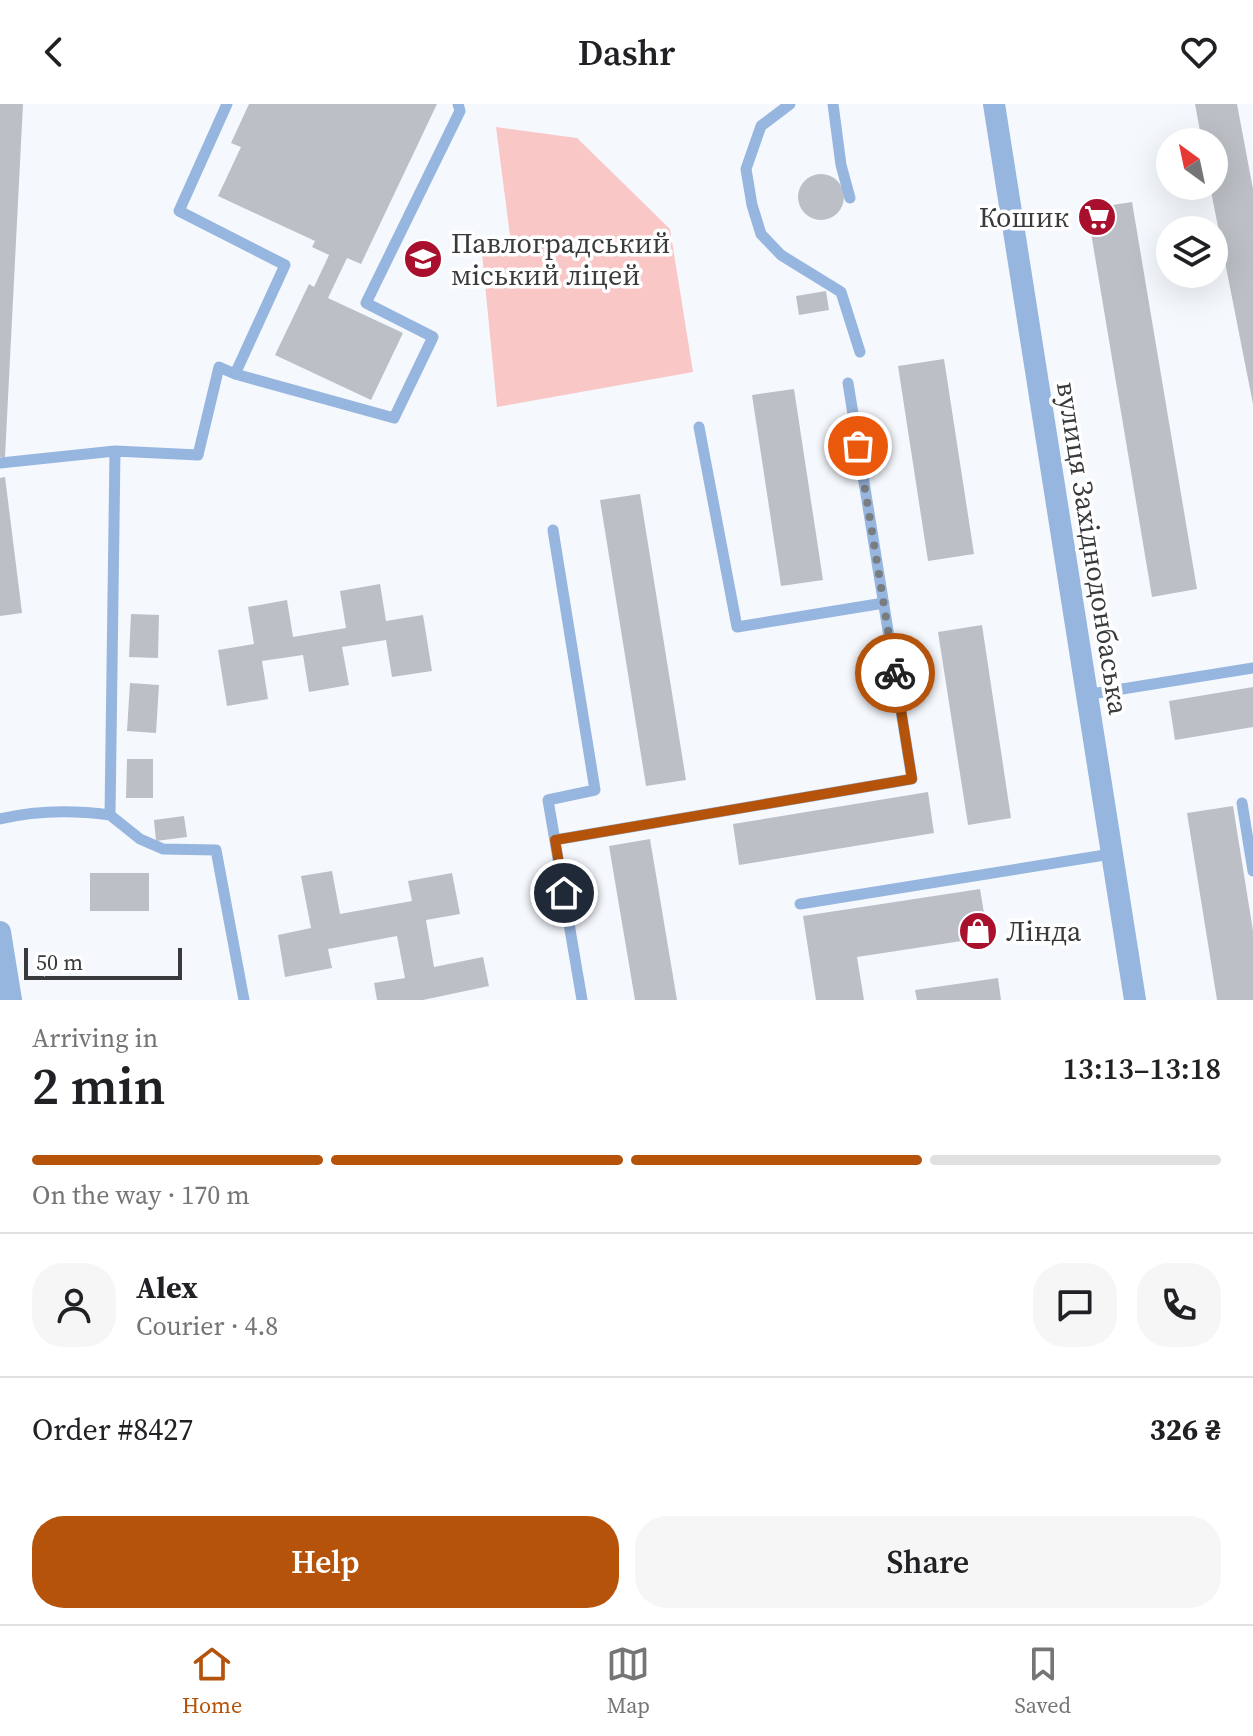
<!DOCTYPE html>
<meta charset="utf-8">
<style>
:root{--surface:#fff;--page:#f6f6f6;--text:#202124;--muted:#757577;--line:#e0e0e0;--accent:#b45309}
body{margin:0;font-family:"Source Serif 4",serif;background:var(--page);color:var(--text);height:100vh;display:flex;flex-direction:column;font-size:30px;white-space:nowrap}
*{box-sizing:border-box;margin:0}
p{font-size:26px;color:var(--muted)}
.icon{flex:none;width:44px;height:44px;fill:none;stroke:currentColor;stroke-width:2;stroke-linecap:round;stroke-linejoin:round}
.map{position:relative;height:896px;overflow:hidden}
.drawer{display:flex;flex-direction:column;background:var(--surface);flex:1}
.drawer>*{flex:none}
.needle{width:52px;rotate:327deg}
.tools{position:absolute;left:1156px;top:24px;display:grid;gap:16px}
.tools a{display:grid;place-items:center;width:72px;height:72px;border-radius:50%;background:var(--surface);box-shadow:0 8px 32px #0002;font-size:40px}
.scale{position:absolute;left:24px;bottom:20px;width:158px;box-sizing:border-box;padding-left:8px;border:4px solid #383a3c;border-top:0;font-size:22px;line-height:28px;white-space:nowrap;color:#383a3c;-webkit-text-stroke:6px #fff;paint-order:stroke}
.pin{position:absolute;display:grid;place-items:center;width:68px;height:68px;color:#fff;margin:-34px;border:4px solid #fff;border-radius:50%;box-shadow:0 2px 8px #0007}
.courier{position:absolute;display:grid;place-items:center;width:80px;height:80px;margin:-40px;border:6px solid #b45309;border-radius:50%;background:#fff;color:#222;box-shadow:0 2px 10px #0007}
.overview em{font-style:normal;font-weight:600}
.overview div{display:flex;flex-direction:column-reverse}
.overview{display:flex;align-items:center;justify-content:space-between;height:136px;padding:0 32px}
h1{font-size:52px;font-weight:600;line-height:60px}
.bar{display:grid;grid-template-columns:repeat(4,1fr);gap:12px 8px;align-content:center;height:96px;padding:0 32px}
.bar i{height:10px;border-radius:6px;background:var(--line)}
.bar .on{background:var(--accent)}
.bar p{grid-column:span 4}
.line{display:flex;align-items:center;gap:20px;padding:0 32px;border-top:2px solid var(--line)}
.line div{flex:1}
.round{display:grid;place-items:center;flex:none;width:84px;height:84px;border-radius:32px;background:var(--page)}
.action{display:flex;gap:16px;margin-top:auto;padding:16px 32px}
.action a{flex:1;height:92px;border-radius:32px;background:var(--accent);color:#fff;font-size:32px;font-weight:600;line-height:92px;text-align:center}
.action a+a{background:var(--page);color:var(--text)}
header{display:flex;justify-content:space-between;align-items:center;height:104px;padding:0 32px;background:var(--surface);font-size:36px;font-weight:600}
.dock{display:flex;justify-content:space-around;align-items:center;height:112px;border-top:2px solid var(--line);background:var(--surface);font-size:22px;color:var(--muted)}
.dock a{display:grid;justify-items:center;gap:4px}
.dock .on{color:var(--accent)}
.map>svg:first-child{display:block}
.green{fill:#f8c7c6}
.building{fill:#bcc0c6}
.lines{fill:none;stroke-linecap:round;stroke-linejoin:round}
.service{stroke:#97b6df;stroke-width:11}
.minor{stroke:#97b6df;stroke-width:22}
.done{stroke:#7a7d80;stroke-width:8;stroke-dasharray:0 14.4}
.route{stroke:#b45309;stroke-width:10}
.labels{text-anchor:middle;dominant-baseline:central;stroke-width:7;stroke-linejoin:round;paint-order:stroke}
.poi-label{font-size:28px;fill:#383a3c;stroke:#fff;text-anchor:start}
.street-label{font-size:28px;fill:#383a3c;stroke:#fff}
</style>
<header><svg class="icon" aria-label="back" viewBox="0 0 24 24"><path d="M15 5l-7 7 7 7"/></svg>Dashr<svg class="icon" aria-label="heart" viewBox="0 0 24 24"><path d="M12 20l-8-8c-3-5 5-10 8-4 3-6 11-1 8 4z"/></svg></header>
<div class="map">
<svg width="1253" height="896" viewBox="0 0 1253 896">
<rect width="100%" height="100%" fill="#f5f9fe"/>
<path class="green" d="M496 23 577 34 670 125 693 268 497 303 482 149 510 132Z"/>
<path class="building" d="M0 0H23L5 353H0Z
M249 0H437L361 160 347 154 328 194 403 229 371 296 275 251 309 180 314 183 329 151 312 143 315 137 218 92 241 43 231 39Z
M1195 0H1237L1253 85V300L1210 82H1214V38H1202Z
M798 93a23 23 0 1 1 46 0a23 23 0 1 1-46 0Z
M1132 98 1197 485 1152 493 1087 105Z
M826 187 829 206 799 211 796 192Z
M944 255 974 450 928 457 898 262Z
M794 285 823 476 781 482 752 291Z
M5 373 22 509 0 512V374Z
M640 390 686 676 646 682 600 396Z
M380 480 386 517 423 511 432 567 392 573 386 536 342 543 349 581 309 588 303 551 262 557 268 595 227 602 218 546 254 540 248 503 287 496 293 533 346 524 340 487Z
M131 510 159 511 158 554 129 553Z
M982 521 1011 714 968 721 938 528Z
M130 579 159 581 156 629 127 627Z
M1253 583V623L1175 636 1169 597Z
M127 655H153V694H126Z
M928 688 934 729 739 761 733 720Z
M1233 702 1253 827V896H1217L1187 709Z
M184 712 187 733 156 737 154 716Z
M650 735 677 896H635L609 742Z
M332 767 340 810 412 797 408 777 452 769 460 810 426 816 434 863 483 853 489 882 423 896H377L374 879 405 874 397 832 328 845 332 864 285 873 278 831 311 824 301 772Z
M90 769H149V807H90Z
M980 785 988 833 857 853 864 896H816L803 812Z
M998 874 1001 896H917L915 886Z"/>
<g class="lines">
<path class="service" d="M227 0 179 107 285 161 235 270
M790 0 761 22 746 65 752 101 761 130 781 151 841 188 860 248
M833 0 841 61 850 94
M699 323 737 523 884 499
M0 359 115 347 198 351 219 263 235 270 394 314 433 233 366 199 460 7 458 0
M553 426 595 686 548 696 582 896
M1085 591 1253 564
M1242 699 1253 767
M110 711 140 735 163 745 216 746 244 896
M0 715C37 706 73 706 110 711L115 347
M555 736 912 675 848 279
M800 800 1111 750"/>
<path class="minor" d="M994 0 1135 896
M0 828 11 896"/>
</g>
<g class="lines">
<path class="done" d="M858 342 895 569"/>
<path class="route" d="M564 789 555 736 912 675 895 569"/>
</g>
<defs>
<symbol id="supermarket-disc" viewBox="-11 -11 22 22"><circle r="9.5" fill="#a8102e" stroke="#fff"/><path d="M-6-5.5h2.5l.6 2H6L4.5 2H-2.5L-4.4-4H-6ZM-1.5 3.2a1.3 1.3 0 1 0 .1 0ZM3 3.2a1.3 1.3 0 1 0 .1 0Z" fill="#fff"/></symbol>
<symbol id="school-disc" viewBox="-11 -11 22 22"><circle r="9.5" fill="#a8102e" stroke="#fff"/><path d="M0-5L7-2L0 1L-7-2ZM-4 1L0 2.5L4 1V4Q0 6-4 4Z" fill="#fff"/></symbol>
<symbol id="shop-disc" viewBox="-11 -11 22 22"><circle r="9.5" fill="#a8102e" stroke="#fff"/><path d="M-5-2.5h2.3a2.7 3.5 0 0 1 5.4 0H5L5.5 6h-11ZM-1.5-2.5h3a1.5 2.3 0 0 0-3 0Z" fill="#fff"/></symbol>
</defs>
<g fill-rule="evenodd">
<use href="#supermarket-disc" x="1075" y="91" width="44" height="44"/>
<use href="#school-disc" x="401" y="133" width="44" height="44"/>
<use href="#shop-disc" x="956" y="805" width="44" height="44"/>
</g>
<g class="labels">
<g class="poi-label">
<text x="1069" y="113" text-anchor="end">Кошик</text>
<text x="451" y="139">Павлоградський<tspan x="451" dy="32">міський ліцей</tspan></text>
<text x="1006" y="827">Лінда</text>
</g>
<g class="street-label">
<text transform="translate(1093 444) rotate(81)">вулиця Західнодонбаська</text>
</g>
</g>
</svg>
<div class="tools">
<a><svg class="needle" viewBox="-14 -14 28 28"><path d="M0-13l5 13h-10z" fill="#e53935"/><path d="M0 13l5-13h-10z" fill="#757577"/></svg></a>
<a><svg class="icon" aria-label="layers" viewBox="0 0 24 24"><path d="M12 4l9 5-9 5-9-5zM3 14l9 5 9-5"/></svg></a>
</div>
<div class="scale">50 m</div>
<div class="pin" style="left:858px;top:342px;background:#ea580c"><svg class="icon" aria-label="bag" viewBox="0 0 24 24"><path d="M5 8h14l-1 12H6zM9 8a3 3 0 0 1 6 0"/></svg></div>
<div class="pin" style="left:564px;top:789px;background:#1f2937"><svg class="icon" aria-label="home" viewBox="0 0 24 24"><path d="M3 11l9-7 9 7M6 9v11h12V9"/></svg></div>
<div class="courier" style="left:895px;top:569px"><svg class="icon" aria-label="bike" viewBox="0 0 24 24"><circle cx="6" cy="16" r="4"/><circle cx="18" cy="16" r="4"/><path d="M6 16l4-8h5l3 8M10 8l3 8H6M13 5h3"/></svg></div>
</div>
<section class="drawer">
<div class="overview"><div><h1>2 min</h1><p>Arriving in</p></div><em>13:13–13:18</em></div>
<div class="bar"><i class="on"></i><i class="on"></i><i class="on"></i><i></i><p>On the way · 170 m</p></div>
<div class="line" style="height:144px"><a class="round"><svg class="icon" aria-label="person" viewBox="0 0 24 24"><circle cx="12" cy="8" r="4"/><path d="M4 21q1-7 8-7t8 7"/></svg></a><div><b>Alex</b><p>Courier · 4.8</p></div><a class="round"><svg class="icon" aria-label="chat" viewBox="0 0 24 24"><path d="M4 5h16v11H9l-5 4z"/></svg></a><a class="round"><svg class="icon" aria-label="phone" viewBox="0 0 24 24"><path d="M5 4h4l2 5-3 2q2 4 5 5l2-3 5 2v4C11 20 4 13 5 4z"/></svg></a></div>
<div class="line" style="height:104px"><div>Order #8427</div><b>326 ₴</b></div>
<div class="action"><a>Help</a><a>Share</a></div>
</section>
<nav class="dock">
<a class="on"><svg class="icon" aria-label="home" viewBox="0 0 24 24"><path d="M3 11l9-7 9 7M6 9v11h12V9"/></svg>Home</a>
<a><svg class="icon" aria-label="map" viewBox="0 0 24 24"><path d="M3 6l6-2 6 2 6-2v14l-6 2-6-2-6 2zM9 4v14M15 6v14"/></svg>Map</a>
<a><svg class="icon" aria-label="saved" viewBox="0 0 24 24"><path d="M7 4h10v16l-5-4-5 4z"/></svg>Saved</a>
</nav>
